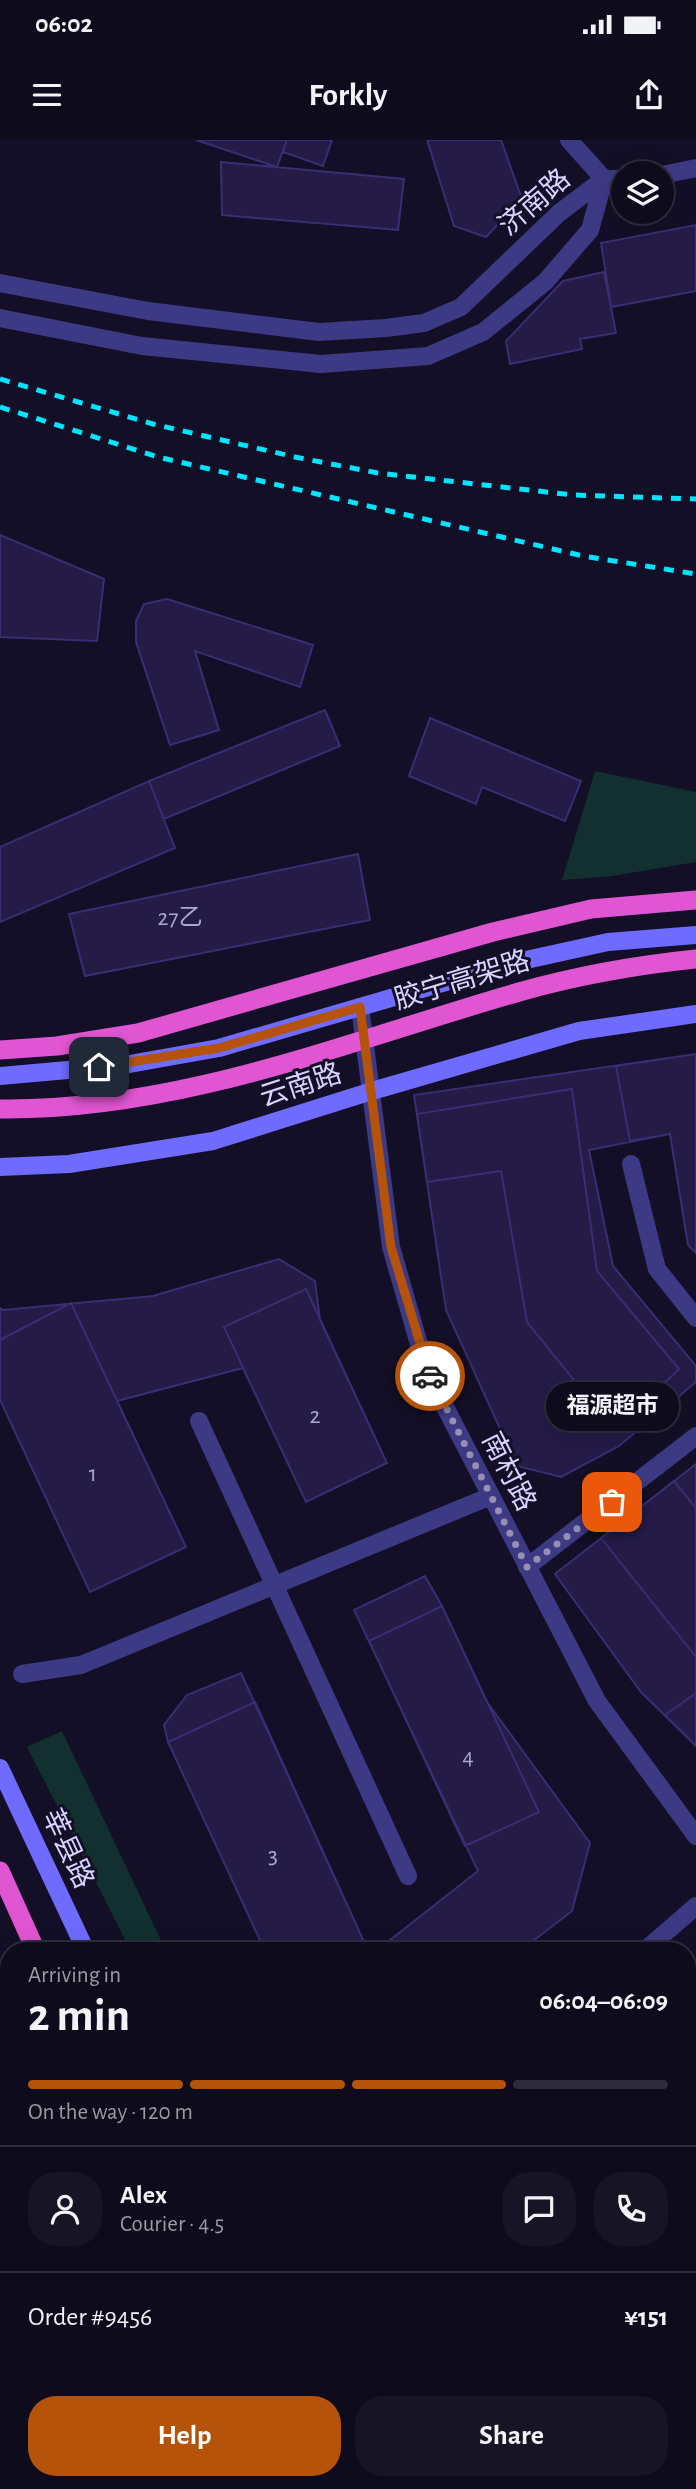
<!DOCTYPE html>
<meta charset="utf-8">
<style>
:root{--surface:#0e0b1c;--page:#171425;--text:#f1f3f6;--muted:#9b9ba3;--line:#2e2b3b;--accent:#b45309}
body{margin:0;font-family:"Alegreya Sans","Noto Sans SC",sans-serif;background:var(--page);color:var(--text);height:100vh;display:flex;flex-direction:column;font-size:26px;white-space:nowrap}
*{box-sizing:border-box;margin:0}
p{font-size:23px;color:var(--muted)}
.icon{flex:none;width:38px;height:38px;fill:none;stroke:currentColor;stroke-width:2;stroke-linecap:round;stroke-linejoin:round}
.map{position:relative;flex:1;overflow:hidden}
.sheet{position:absolute;left:0px;top:1802px;width:696px;height:548px;display:flex;flex-direction:column;background:var(--surface);border-radius:28px 28px 0 0;box-shadow:0 7px 28px #0002,0 0 0 2px var(--line)}
.sheet>*{flex:none}
.buttons{position:absolute;left:611px;top:21px;display:grid;gap:14px}
.buttons a{display:grid;place-items:center;width:63px;height:63px;border-radius:50%;background:var(--surface);box-shadow:0 7px 28px #0002,0 0 0 2px var(--line);font-size:35px}
.pin{position:absolute;display:grid;place-items:center;width:60px;height:60px;color:#fff;margin:-30px;border-radius:14px;box-shadow:0 4px 10px #0006}
.courier{position:absolute;display:grid;place-items:center;width:70px;height:70px;margin:-35px;border:5px solid #b45309;border-radius:50%;background:#fff;color:#222;box-shadow:0 2px 9px #0007}
.bubble{position:absolute;height:49px;border-radius:24px;background:var(--surface);box-shadow:0 7px 28px #0002,0 0 0 2px var(--line);font-size:23px;font-weight:700;line-height:49px;text-align:center}
.overview em{font-style:normal;font-weight:700}
.overview div{display:flex;flex-direction:column-reverse}
.overview{display:flex;align-items:center;justify-content:space-between;height:119px;padding:0 28px}
h1{font-size:46px;font-weight:700;line-height:52px}
.bar{display:grid;grid-template-columns:repeat(4,1fr);gap:10px 7px;align-content:center;height:84px;padding:0 28px}
.bar i{height:9px;border-radius:5px;background:var(--line)}
.bar .current{background:var(--accent)}
.bar p{grid-column:span 4}
.line{display:flex;align-items:center;gap:18px;padding:0 28px;border-top:2px solid var(--line)}
.line div{flex:1}
.round{display:grid;place-items:center;flex:none;width:74px;height:74px;border-radius:28px;background:var(--page)}
.primary-button{display:flex;gap:14px;margin-top:auto;padding:14px 28px}
.primary-button a{flex:1;height:80px;border-radius:28px;background:var(--accent);color:#fff;font-size:28px;font-weight:700;line-height:80px;text-align:center}
.primary-button a+a{background:var(--page);color:var(--text)}
.status{display:flex;justify-content:space-between;align-items:center;height:49px;padding:0 35px;background:var(--surface);direction:ltr}
.status svg{height:19px;fill:currentColor}
header{display:flex;justify-content:space-between;align-items:center;height:91px;padding:0 28px;background:var(--surface);font-size:32px;font-weight:700}
.map>svg:first-child{display:block}
.green{fill:#12302f}
.building{fill:#241b47;stroke:#3b2d73;stroke-width:2}
.lines{fill:none;stroke-linecap:round;stroke-linejoin:round}
.service{stroke:#3d3a85;stroke-width:18}
.minor{stroke:#3d3a85;stroke-width:18}
.tertiary{stroke:#3d3a85;stroke-width:18}
.secondary{stroke:#6f6bff;stroke-width:18}
.primary{stroke:#c25bff;stroke-width:18}
.trunk{stroke:#e055d1;stroke-width:19}
.rail{stroke:#00e5ff;stroke-width:5;stroke-dasharray:10 9;stroke-linecap:butt}
.trunk-bridge{stroke:#e055d1;stroke-width:19}
.done{stroke:#948fb3;stroke-width:7;stroke-dasharray:0 12.6}
.route{stroke:#b45309;stroke-width:9}
.labels{text-anchor:middle;dominant-baseline:central;stroke-width:6;stroke-linejoin:round;paint-order:stroke}
.number-label{font-size:24px;fill:#aca6d1}
.street-label{font-size:28px;fill:#d9d4ff;stroke:#130f26}
</style>
<div class="status"><b>06:02</b><svg viewBox="0 0 49 12"><path d="M0 12V9h3v3zM5 12V6h3v6zM10 12V3h3v9zM15 12V0h3v12zM26 1h20v11H26zM47 4h2v5h-2z"/></svg></div>
<header><svg class="icon" aria-label="menu" viewBox="0 0 24 24"><path d="M4 6h16M4 12h16M4 18h16"/></svg>Forkly<svg class="icon" aria-label="share" viewBox="0 0 24 24"><path d="M12 15V3M7 8l5-5 5 5M5 13v7h14v-7"/></svg></header>
<div class="map">
<svg width="696" height="2349" viewBox="0 0 696 2349">
<rect width="100%" height="100%" fill="#130f26"/>
<path class="green" d="M595 631 696 652V722L612 736 562 740Z
M62 1591 166 1811H131L27 1607Z"/>
<path class="building" d="M196 0H287L277 27Z
M287 0H332L323 26 283 12Z
M427 0H501L522 59 486 97 454 86Z
M221 22 404 39 398 90 222 75Z
M696 85V151L611 167 601 103Z
M604 132 616 193 580 199 582 209 510 224 506 201 563 141Z
M0 395 104 439 97 501 0 497Z
M167 459 313 505 300 547 195 511 219 590 170 605 136 502V481L144 464Z
M325 570 340 606 164 679 149 641Z
M430 578 581 641 565 681 482 647 476 664 409 636Z
M149 641 175 708 0 782V707Z
M358 714 370 780 85 836 69 774Z
M696 914V1113L688 1105 670 994 589 1010 613 1126 696 1226V1242L619 1306 561 1337 517 1326 446 1170 414 955Z
M696 914V1113L688 1105 670 994 630 1001 616 926Z
M572 949 597 1131 679 1229 615 1291 527 1182 501 1031 427 1042 417 974Z
M279 1119 315 1141 320 1180 387 1323 306 1362 243 1228 117 1261 186 1407 90 1452 0 1260V1168L3 1170 153 1156Z
M306 1149 387 1323 306 1362 224 1187Z
M71 1163 186 1407 90 1452 0 1260V1200Z
M696 1324V1606L641 1552 555 1434Z
M674 1341 696 1368V1517L601 1398Z
M425 1436 442 1466 487 1562 590 1703 572 1771 520 1811H376L478 1731 354 1470Z
M442 1466 539 1672 465 1706 369 1501Z
M241 1533 365 1804 370 1811H265L168 1602 164 1585 187 1555Z
M696 1553V1606L665 1575Z
M255 1562 365 1804 349 1811H265L168 1602Z
M696 1876V1951L688 1942V1884Z
M688 2066 696 2076V2085L688 2092Z
M688 2199 696 2210V2325L688 2314Z
M696 2332V2349H673L683 2342H688V2338Z
M492 2342H567L572 2349H497Z"/>
<g class="lines">
<path class="service" d="M631 1024 657 1129 696 1178
M0 1965 9 1959
M1 2349 9 2342"/>
<path class="minor" d="M360 867 391 1107 427 1232 597 1561 696 1696
M199 1281 408 1736
M527 1427 696 1296
M22 1534 81 1525 491 1356
M688 2031 696 2041"/>
<path class="tertiary" d="M569 0 604 39H623
M662 35 696 28
M0 143 148 171 319 192 386 188 424 183 461 167 559 73 604 39
M0 178 142 206 321 224 428 216 483 192 545 142 590 90 604 39
M644 1811 696 1766
M117 2342 122 2349"/>
<path class="secondary" d="M0 936 124 925 219 908 508 824 608 802 696 795
M0 1027 69 1024 213 1001 372 951 579 891 696 874
M0 1628 86 1811"/>
<path class="primary" d="M0 1906 9 1934
M173 2342 177 2349
M221 2342 225 2349
M406 2342 412 2349"/>
<path class="trunk" d="M0 910 57 906 138 893 493 792 591 769 696 760
M0 1731 36 1811
M326 2342 332 2349"/>
<path class="rail" d="M0 239 153 284 295 317 378 333 573 355 696 359
M0 267 158 317 583 416 696 434"/>
<path class="trunk-bridge" d="M0 969C181 971 348 901 519 852 576 836 637 825 696 819"/>
</g>
<g class="lines">
<path class="done" d="M430 1236 527 1427 612 1362"/>
<path class="route" d="M99 927 219 908 360 867 391 1107 430 1236"/>
</g>
<g class="labels">
<g class="number-label">
<text x="180" y="778">27乙</text>
<text x="315" y="1276">2</text>
<text x="93" y="1334">1</text>
<text x="468" y="1617">4</text>
<text x="273" y="1716">3</text>
</g>
<g class="street-label">
<text transform="translate(535 63) rotate(-41)">济南路</text>
<text transform="translate(462 841) rotate(-17)">胶宁高架路</text>
<text transform="translate(301 946) rotate(-18)">云南路</text>
<text transform="translate(508 1332) rotate(63)">南村路</text>
<text transform="translate(67 1709) rotate(65)">莘县路</text>
</g>
</g>
</svg>
<div class="buttons">
<a><svg class="icon" aria-label="layers" viewBox="0 0 24 24"><path d="M12 4l9 5-9 5-9-5zM3 14l9 5 9-5"/></svg></a>
</div>
<div class="pin" style="left:612px;top:1362px;background:#ea580c"><svg class="icon" aria-label="bag" viewBox="0 0 24 24"><path d="M5 8h14l-1 12H6zM9 8a3 3 0 0 1 6 0"/></svg></div>
<div class="pin" style="left:99px;top:927px;background:#1f2937"><svg class="icon" aria-label="home" viewBox="0 0 24 24"><path d="M3 11l9-7 9 7M6 9v11h12V9"/></svg></div>
<div class="courier" style="left:430px;top:1236px"><svg class="icon" aria-label="car" viewBox="0 0 24 24"><path d="M5 17H2v-5l4-1 3-4h7l3 4 3 1v5h-3M9 17h6M6 11h13"/><circle cx="7" cy="17" r="2"/><circle cx="17" cy="17" r="2"/></svg></div>
<div class="bubble" style="left:546px;top:1242px;width:133px">福源超市</div>
<section class="sheet">
<div class="overview"><div><h1>2 min</h1><p>Arriving in</p></div><em>06:04–06:09</em></div>
<div class="bar"><i class="current"></i><i class="current"></i><i class="current"></i><i></i><p>On the way · 120 m</p></div>
<div class="line" style="height:126px"><a class="round"><svg class="icon" aria-label="person" viewBox="0 0 24 24"><circle cx="12" cy="8" r="4"/><path d="M4 21q1-7 8-7t8 7"/></svg></a><div><b>Alex</b><p>Courier · 4.5</p></div><a class="round"><svg class="icon" aria-label="chat" viewBox="0 0 24 24"><path d="M4 5h16v11H9l-5 4z"/></svg></a><a class="round"><svg class="icon" aria-label="phone" viewBox="0 0 24 24"><path d="M5 4h4l2 5-3 2q2 4 5 5l2-3 5 2v4C11 20 4 13 5 4z"/></svg></a></div>
<div class="line" style="height:91px"><div>Order #9456</div><b>¥151</b></div>
<div class="primary-button"><a>Help</a><a>Share</a></div>
</section>
</div>
